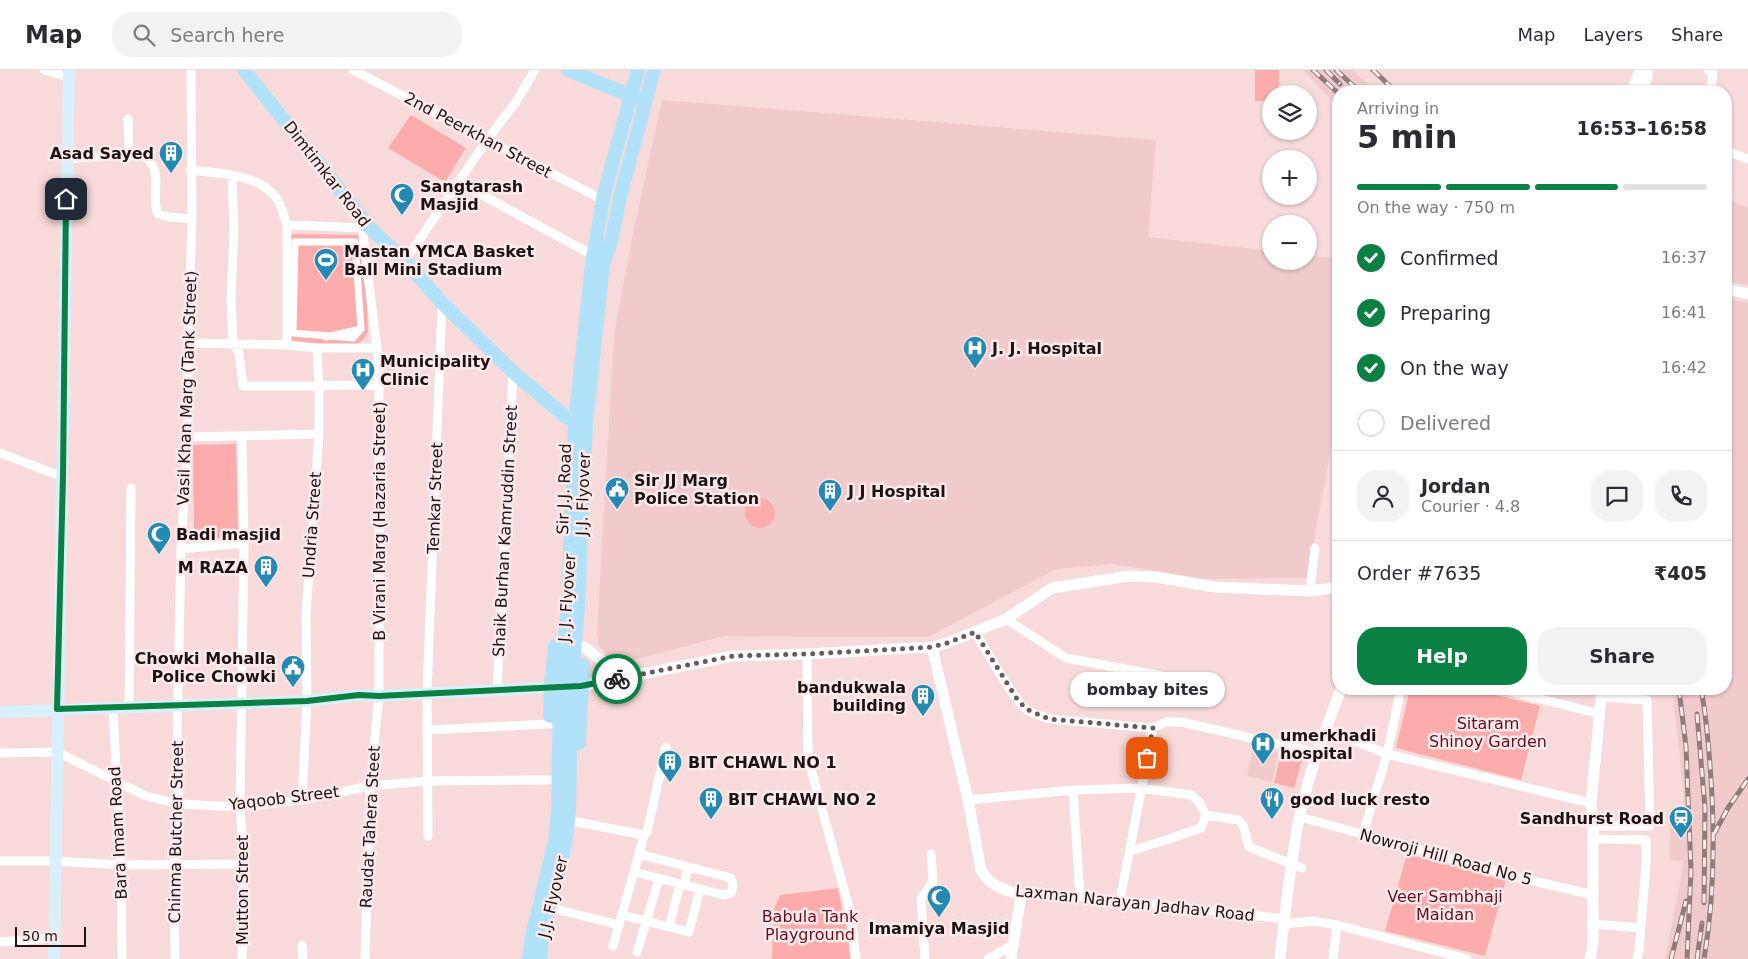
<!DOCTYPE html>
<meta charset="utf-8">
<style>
:root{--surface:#fff;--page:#f2f2f3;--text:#2b2b33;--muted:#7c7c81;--line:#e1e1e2;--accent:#0b8043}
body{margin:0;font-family:"DejaVu Sans",sans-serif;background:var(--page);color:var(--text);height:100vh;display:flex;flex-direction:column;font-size:19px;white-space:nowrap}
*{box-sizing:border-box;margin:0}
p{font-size:16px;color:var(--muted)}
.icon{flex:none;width:28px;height:28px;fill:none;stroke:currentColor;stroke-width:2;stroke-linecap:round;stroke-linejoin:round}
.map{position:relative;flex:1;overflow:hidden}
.details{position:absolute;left:1332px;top:15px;width:400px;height:610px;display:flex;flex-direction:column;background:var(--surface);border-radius:20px;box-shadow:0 1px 4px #0004}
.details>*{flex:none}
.buttons{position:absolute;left:1262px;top:15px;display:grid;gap:10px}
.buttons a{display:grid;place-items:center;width:55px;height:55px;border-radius:50%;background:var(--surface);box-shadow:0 1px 4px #0004;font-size:25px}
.scale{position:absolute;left:15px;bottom:12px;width:71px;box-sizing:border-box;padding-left:5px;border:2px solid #1d1313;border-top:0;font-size:14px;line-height:18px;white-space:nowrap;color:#1d1313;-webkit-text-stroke:4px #fceaea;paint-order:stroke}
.pin{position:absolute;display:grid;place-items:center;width:42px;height:42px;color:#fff;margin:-21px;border-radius:10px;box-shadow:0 2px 8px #0006}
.courier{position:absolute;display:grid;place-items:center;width:50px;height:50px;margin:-25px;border:4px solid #0b8043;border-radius:50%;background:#fff;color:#222;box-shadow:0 1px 6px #0007}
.bubble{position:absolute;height:35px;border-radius:18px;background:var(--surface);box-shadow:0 1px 4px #0004;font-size:16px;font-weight:700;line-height:35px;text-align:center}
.overview em{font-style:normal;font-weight:700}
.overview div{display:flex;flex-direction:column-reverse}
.overview{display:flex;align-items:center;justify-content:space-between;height:85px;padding:0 25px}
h1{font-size:32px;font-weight:700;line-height:38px}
.bar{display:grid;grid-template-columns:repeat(4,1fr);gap:8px 5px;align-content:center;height:60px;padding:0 25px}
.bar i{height:6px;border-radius:4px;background:var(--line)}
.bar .on{background:var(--accent)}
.bar p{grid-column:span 4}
.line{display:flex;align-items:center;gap:12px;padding:0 25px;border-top:1px solid var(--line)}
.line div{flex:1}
.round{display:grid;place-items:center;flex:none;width:52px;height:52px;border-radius:20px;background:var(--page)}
ol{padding:0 25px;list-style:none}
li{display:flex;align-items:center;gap:15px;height:55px}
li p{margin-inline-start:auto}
li .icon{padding:5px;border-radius:50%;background:var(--accent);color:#fff;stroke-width:4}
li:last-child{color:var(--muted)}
li i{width:28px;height:28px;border:2px solid var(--line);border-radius:50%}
.button{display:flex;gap:10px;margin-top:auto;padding:10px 25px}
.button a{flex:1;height:58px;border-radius:20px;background:var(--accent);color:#fff;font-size:20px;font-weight:700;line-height:58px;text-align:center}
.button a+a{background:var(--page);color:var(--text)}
header{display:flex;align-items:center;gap:30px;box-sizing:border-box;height:70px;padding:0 25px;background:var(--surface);border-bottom:1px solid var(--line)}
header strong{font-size:24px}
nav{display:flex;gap:28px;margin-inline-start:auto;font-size:18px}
.search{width:350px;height:45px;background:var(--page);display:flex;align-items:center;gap:12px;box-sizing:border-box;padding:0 18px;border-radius:20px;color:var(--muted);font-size:19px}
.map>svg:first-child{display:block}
.built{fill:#f1cbcb}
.green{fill:#fdacac}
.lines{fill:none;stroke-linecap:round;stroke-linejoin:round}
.pedestrian{stroke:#fff;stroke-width:7}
.minor{stroke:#fff;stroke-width:9}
.tertiary{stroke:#fff;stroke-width:11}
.secondary{stroke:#d9f0fc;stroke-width:12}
.primary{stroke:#b2e2f9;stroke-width:14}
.rail-casing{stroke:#917c7c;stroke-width:5}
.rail{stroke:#fceaea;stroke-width:3;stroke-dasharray:9;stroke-linecap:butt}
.done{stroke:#695958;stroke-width:5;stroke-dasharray:0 9}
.route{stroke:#0b8043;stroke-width:6}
.labels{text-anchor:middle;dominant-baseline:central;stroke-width:5;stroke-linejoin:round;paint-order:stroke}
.street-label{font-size:16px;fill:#1d1313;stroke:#fceaea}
.poi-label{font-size:16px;font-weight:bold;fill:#1d1313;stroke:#fceaea;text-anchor:start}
.park-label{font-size:16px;fill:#680d1c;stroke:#fceaea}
</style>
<header>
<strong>Map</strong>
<div class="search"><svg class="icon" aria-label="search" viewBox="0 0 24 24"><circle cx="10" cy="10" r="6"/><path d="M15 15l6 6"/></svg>Search here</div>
<nav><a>Map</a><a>Layers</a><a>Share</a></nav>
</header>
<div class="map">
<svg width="1748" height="889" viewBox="0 0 1748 889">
<rect width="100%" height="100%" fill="#f7dad9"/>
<path class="built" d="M1303 0H1352L1375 21H1339V38Z
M662 30 1156 70 1148 167 1271 181V191H1309V186L1339 188V334L1307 508 1206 509 1112 494 1056 499 928 567 724 566 637 589 621 590 608 585 599 576 597 564 614 264 634 159Z
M1731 131 1748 138V215L1726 211V143Z
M1726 229 1748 233V889H1665L1682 803 1683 791 1669 790 1670 748H1685L1680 687 1672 619H1726Z
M1253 678 1278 683 1272 712 1247 706Z"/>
<path class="green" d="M1255 0H1279V24H1271V31H1255Z
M411 45 466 78 445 112 388 78Z
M288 164 364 165 368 261C366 268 362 271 356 275H301L291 271Z
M236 374 238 468H194L193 375Z
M745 443a15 15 0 1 1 30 0a15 15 0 1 1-30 0Z
M1410 619H1472L1540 636 1521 710 1396 678Z
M1282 680 1303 686 1294 718 1274 713Z
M1407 784 1506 810 1485 886 1385 861Z
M838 818 849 875 850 889H772L774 839 780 825Z"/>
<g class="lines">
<path class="pedestrian" d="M326 267 361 259 355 172H295L293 263 353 268 361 259"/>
<path class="minor" d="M44 0 69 7
M353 0 603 130
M1708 0 1713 4 1710 21
M128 49 129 86
M1726 81 1748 89
M67 89C82 88 133 83 144 87 151 90 153 96 155 102 158 117 152 128 158 144L169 147 192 149
M190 100C217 103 261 104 277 129 282 136 284 147 287 155L367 158
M232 105 234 160 231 229 233 274 239 282 243 316 379 315
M458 112 587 182
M362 158 377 278 379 315V626L370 716 365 889
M405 191 487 70 516 32 535 0
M188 273 287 275 317 278H377
M287 275V155
M188 367 319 364
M242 367 244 473 240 737 244 794 242 889
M0 383 63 407
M181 479 244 473
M1310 521 1315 478
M1006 549 1066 588 1188 611
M975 562C985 578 1014 631 1027 640 1033 644 1042 646 1049 649L1153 658 1166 652H1181L1318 683
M807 584 808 688 851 845 856 889
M1501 619 1600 644
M497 620 513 302
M129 637 131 418
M113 638 121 795 122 889
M1325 659 1387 684 1591 733
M427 660 550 654
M0 683 57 682 146 726 179 734 240 737 302 730 370 716 427 711 549 710
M1073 720 1080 826
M302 730 307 631 306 545 319 364V316L317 278
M968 730 1073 720 1141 718 1191 725 1199 732 1206 745 1238 750 1243 755 1249 777 1302 798
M1300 747 1525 809 1594 825
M577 752 644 765 647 762 666 677
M1593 756H1650L1647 630 1601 627
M1363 764 1387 684 1401 619
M428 766 427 623 442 233
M1593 769 1646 770V794L1639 881 1637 889
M1131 781 1166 770 1201 758 1206 745
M639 784 644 765
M0 791H55L121 795 244 794
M684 815 688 797
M1021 825 1080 826 1285 849
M1120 830 1153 658
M559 840 619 855
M622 845 689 862 700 819
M1284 854 1312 851 1337 855 1467 889
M1593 854 1641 858
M669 857 680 814
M0 872 53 868
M302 875 303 889
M613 876 639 784 731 808 733 815 731 823 724 825 634 802
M637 882 659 809
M175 889 174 795 179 734 177 673 181 479 188 367V273L192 149 191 0
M925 889 921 829 933 811 931 784
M988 889 1013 875
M1333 889 1337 855"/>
<path class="tertiary" d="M1632 21 1640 0
M1642 21 1647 7V0
M1726 219 1748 224
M584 577C600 590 613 600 632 604
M932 577 968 730 981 800C989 816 1005 820 1021 825L1011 889
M581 616 733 586 807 584 932 577 947 573 1006 549 1052 518 1129 506 1156 507 1214 517 1310 521 1339 517
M1280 889C1285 842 1290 795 1299 749 1308 705 1325 661 1341 619
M1590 889 1593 874V756L1591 733 1602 619"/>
<path class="secondary" d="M0 642 307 631 359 625 379 626 559 617
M54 889 69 0"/>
<path class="primary" d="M244 0 370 158 405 191 442 233 513 302 567 348
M568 0 639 29
M550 646 551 617 555 576
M579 673 583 595
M529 889 532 866 555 772 558 740 560 620 568 535 575 354 592 194 604 124 638 0
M540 889 542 868 565 774 569 741 571 620 578 536 586 354 603 195 612 168 620 127 654 0"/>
<defs>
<path id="rail" d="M1313 0 1339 24
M1326 0 1340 14
M1336 0 1359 21
M1373 0 1395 21
M1679 619 1686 677 1691 801 1687 889
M1701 619C1706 644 1708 669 1710 695 1715 759 1715 825 1704 889
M1697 644 1705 738 1704 833
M1714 764 1728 738 1748 709
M1671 889 1686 831
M1697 889 1702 853"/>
</defs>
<use href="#rail" class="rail-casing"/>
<use href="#rail" class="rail"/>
</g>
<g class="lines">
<path class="done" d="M617 609 733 586 807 584 932 577 947 573 975 562 1017 629 1026 639 1049 649 1153 658 1147 688"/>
<path class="route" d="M66 129 63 407 57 639 307 631 359 625 379 626 581 616 617 609"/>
</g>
<defs>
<symbol id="building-pin" viewBox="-11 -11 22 30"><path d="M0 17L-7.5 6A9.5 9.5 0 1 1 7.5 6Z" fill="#2489b3" stroke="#fceaea"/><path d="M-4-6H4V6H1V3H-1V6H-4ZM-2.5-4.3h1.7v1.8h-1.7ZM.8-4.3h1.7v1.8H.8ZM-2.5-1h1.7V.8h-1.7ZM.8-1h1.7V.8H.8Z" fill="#fff"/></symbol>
<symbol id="mosque-pin" viewBox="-11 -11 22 30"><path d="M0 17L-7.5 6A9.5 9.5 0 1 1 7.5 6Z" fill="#2489b3" stroke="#fceaea"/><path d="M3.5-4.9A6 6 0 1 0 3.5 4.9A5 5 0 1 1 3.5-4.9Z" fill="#fff"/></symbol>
<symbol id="stadium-pin" viewBox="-11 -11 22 30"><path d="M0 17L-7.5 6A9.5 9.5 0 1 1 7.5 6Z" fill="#2489b3" stroke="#fceaea"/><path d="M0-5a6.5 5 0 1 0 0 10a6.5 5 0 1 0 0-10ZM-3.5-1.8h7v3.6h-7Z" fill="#fff"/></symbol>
<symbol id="hospital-pin" viewBox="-11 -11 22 30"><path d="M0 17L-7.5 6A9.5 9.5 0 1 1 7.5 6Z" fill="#2489b3" stroke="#fceaea"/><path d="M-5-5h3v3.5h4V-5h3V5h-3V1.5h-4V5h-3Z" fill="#fff"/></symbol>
<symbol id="civic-pin" viewBox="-11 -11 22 30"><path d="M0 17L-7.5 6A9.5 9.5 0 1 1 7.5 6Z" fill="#2489b3" stroke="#fceaea"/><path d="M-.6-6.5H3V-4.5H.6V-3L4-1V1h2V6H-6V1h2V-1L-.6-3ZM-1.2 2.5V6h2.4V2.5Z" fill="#fff"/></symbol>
<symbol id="restaurant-pin" viewBox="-11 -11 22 30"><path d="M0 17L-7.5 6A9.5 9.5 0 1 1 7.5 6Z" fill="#2489b3" stroke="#fceaea"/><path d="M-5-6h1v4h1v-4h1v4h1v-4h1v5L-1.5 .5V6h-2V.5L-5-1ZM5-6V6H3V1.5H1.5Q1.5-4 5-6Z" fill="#fff"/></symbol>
<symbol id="station-pin" viewBox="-11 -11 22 30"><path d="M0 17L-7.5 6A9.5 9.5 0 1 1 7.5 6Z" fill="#2489b3" stroke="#fceaea"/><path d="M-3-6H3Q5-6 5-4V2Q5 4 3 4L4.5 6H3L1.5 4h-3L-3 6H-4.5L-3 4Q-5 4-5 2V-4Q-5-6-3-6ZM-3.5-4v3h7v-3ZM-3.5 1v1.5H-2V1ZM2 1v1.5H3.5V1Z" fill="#fff"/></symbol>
</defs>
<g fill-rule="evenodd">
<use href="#building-pin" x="157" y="69" width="28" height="38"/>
<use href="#mosque-pin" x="388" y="111" width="28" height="38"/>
<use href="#stadium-pin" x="312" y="176" width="28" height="38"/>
<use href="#hospital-pin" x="961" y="264" width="28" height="38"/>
<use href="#hospital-pin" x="349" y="286" width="28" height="38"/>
<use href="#civic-pin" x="603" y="405" width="28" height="38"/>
<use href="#building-pin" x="816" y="407" width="28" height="38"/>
<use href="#mosque-pin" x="145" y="450" width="28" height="38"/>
<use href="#building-pin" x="252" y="483" width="28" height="38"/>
<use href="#civic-pin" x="279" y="583" width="28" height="38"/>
<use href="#building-pin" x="909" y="612" width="28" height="38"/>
<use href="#hospital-pin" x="1249" y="660" width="28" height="38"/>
<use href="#building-pin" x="656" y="678" width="28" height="38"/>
<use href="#building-pin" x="697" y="715" width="28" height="38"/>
<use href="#restaurant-pin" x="1258" y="715" width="28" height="38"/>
<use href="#station-pin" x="1667" y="734" width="28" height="38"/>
<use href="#mosque-pin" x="925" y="813" width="28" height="38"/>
</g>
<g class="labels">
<g class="street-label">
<text transform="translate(478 65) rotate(28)">2nd Peerkhan Street</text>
<text transform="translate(327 104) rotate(52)">Dimtimkar Road</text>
<text transform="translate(187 318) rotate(-88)">Vasil Khan Marg (Tank Street)</text>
<text transform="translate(564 419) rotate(-88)">Sir J.J. Road</text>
<text transform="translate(583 424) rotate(-88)">J.J. Flyover</text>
<text transform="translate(435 428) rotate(-88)">Temkar Street</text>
<text transform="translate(379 451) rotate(-90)">B Virani Marg (Hazaria Street)</text>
<text transform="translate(312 455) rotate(-86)">Undria Street</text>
<text transform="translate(505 461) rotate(-87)">Shaik Burhan Kamruddin Street</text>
<text transform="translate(567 528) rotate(-86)">J. J. Flyover</text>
<text transform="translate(284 728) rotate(-7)">Yaqoob Street</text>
<text transform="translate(370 757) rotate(-87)">Raudat Tahera Steet</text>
<text transform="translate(176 762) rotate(-89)">Chinma Butcher Street</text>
<text transform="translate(118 763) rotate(-93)">Bara Imam Road</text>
<text transform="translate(1446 787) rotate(15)">Nowroji Hill Road No 5</text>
<text transform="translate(242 820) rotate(-90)">Mutton Street</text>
<text transform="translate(553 827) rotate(-77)">J.J. Flyover</text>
<text transform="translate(1135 833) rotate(6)">Laxman Narayan Jadhav Road</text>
</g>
<g class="poi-label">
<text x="154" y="83" text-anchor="end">Asad Sayed</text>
<text x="420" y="116">Sangtarash<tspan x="420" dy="18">Masjid</tspan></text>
<text x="344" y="181">Mastan YMCA Basket<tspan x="344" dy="18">Ball Mini Stadium</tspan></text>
<text x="992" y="278">J. J. Hospital</text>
<text x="380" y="291">Municipality<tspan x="380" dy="18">Clinic</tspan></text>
<text x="634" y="410">Sir JJ Marg<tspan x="634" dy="18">Police Station</tspan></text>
<text x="848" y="421">J J Hospital</text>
<text x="176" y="464">Badi masjid</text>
<text x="248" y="497" text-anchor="end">M RAZA</text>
<text x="276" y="588" text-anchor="end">Chowki Mohalla<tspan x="276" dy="18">Police Chowki</tspan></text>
<text x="906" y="617" text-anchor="end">bandukwala<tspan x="906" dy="18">building</tspan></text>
<text x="1280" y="665">umerkhadi<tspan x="1280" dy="18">hospital</tspan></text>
<text x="688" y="692">BIT CHAWL NO 1</text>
<text x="728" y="729">BIT CHAWL NO 2</text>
<text x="1290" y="729">good luck resto</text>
<text x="1664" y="748" text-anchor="end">Sandhurst Road</text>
<text x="939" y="858" text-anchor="middle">Imamiya Masjid</text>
</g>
<g class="park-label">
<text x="1488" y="653">Sitaram<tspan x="1488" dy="18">Shinoy Garden</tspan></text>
<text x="1445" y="826">Veer Sambhaji<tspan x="1445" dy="18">Maidan</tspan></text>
<text x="810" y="846">Babula Tank<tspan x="810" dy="18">Playground</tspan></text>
</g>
</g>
</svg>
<div class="buttons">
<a><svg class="icon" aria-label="layers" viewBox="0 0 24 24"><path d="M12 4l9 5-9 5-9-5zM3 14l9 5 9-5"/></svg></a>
<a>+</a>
<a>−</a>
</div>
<div class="scale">50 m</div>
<div class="pin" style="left:1147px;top:688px;background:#ea580c"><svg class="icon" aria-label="bag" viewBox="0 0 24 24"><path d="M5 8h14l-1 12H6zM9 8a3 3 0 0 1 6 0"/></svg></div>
<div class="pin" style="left:66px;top:129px;background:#1f2937"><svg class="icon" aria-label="home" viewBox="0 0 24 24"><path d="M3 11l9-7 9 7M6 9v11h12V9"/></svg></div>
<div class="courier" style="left:617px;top:609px"><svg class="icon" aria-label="bike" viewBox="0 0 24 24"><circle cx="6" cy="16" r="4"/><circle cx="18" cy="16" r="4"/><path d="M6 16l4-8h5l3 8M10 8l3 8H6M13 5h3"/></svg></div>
<div class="bubble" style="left:1070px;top:602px;width:155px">bombay bites</div>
<section class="details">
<div class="overview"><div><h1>5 min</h1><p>Arriving in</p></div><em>16:53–16:58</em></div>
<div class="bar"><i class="on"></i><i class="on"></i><i class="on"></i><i></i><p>On the way · 750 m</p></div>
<ol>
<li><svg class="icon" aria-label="check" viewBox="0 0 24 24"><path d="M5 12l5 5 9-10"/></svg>Confirmed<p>16:37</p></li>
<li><svg class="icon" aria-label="check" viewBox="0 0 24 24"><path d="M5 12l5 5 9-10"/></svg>Preparing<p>16:41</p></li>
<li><svg class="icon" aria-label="check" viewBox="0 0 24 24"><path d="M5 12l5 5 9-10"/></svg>On the way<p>16:42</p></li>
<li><i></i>Delivered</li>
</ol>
<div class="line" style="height:90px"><a class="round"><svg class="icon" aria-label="person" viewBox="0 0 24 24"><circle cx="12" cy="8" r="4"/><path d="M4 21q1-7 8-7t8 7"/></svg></a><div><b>Jordan</b><p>Courier · 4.8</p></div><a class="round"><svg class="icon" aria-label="chat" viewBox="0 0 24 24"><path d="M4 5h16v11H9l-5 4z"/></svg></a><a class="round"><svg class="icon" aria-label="phone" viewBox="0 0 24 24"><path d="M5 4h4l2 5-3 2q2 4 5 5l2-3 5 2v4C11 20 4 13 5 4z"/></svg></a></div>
<div class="line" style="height:65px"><div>Order #7635</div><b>₹405</b></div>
<div class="button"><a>Help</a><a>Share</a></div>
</section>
</div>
